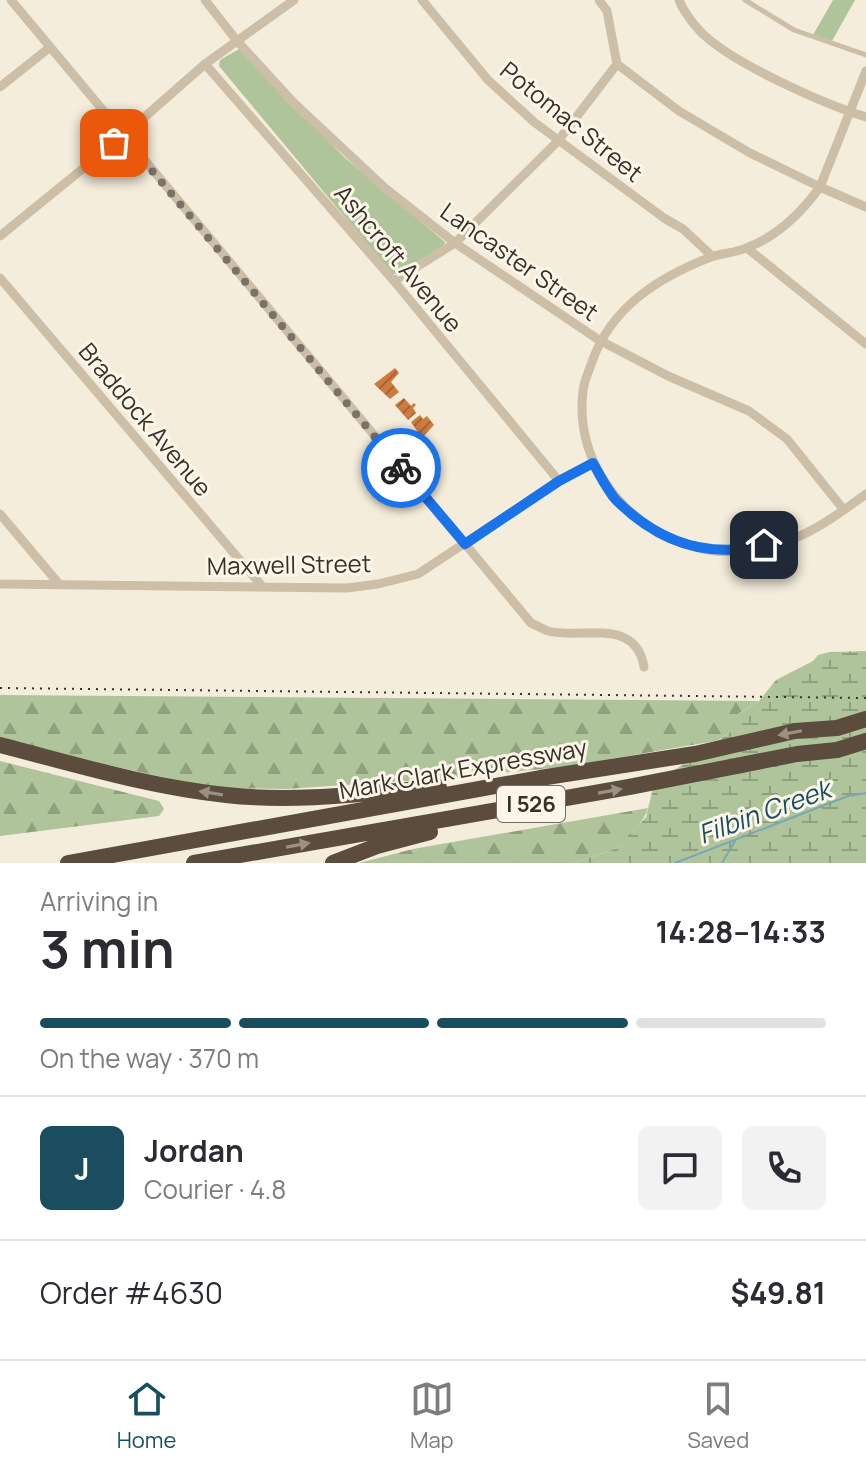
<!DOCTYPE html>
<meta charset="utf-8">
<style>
:root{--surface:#fff;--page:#f2f2f3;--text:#2b2b33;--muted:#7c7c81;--line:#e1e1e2;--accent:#1a4e5e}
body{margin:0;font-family:Manrope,sans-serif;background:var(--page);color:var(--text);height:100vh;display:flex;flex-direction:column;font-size:30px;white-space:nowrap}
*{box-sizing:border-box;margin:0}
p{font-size:26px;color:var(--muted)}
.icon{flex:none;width:44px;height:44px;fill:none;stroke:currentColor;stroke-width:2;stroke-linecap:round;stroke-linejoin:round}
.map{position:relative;height:863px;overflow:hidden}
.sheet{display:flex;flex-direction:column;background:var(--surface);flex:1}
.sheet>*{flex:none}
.pin{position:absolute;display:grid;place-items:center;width:68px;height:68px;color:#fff;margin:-34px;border-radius:16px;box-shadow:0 4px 12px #0006}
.courier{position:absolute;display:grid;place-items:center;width:80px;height:80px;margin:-40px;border:6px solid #1a73e8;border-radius:50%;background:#fff;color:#222;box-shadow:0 2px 10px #0007}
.summary em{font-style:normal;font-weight:700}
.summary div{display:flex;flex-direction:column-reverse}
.summary{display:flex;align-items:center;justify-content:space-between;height:136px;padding:0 40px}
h1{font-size:52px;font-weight:700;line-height:60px}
.bar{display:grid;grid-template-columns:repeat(4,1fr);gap:12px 8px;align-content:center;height:96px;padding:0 40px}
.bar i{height:10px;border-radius:6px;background:var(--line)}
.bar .on{background:var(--accent)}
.bar p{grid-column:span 4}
.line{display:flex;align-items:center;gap:20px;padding:0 40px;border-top:2px solid var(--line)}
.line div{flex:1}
.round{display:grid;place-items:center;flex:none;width:84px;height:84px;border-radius:12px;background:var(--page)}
.tab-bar{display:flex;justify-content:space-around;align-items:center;height:112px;border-top:2px solid var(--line);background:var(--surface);font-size:22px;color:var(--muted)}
.tab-bar a{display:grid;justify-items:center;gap:4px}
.tab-bar .on{color:var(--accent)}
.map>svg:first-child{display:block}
.forest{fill:url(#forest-firs)}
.wetland{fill:url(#wetland-marsh)}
.park{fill:#afc49b}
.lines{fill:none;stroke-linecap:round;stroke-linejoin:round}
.stream{stroke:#79a7b3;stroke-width:2}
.building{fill:url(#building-hatch)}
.service{stroke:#cdbfa7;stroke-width:5}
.minor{stroke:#cdbfa7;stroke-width:9}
.motorway{stroke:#5b4c3e;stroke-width:16}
.rail{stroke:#393028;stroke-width:2;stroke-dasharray:2 6;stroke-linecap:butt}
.oneway{fill:#9b9082}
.done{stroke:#7a7267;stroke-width:8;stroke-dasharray:0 14.4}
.route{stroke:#1a73e8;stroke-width:10}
.labels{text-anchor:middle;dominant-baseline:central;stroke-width:6;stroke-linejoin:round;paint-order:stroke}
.shield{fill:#fbf6e9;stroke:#736b62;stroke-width:2}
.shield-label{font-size:22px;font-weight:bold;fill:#393028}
.street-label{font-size:24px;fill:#393028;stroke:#fbf6e9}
.water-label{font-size:26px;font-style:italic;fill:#1a4e5e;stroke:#fbf6e9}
</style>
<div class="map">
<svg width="866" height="863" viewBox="0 0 866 863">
<defs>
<pattern id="forest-firs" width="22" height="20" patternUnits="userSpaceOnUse" patternTransform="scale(2)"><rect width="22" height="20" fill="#afc49b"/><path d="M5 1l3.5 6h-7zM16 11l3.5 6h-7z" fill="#8fa07e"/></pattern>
<pattern id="wetland-marsh" width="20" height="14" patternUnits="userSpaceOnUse" patternTransform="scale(2)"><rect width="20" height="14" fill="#afc49b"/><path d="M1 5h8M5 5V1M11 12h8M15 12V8" fill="none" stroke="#8fa07e"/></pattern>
<pattern id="building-hatch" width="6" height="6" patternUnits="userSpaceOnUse" patternTransform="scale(2)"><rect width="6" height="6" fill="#cf7b3f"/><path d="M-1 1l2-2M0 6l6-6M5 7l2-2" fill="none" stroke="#a96535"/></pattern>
</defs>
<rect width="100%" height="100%" fill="#f4eddc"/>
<path class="forest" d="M0 695 759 701 738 714 740 726 716 741 563 767 438 779 285 789 212 788 72 757 0 737Z
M0 761 159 801 164 809 159 816 0 836Z
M648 808C644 823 630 831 623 846L574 863H359L413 849Z"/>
<path class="wetland" d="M866 651V863H574L623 846 628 836 646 817 654 784 739 726 737 715 759 701 776 680 813 661 818 655 830 652Z"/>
<path class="park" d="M833 0H855L832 41 813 35Z
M239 49 344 157 445 242 444 245 399 274H392L219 66 220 60Z"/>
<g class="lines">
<path class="stream" d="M675 863 848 796 866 793
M722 863 735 841"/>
</g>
<path class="building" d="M395 368 399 373 391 382 399 392 390 399 374 384Z
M404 398 411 406 414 403 416 405 413 408 416 413 408 420 395 405Z
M420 415 423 419 427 416 434 425 422 438 411 422Z"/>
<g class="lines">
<path class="service" d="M745 0 794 30 866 55"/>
<path class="minor" d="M11 0 531 623C536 625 542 629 548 631 580 640 636 616 644 667
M205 0 237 41 293 102 385 188 455 243 599 340 668 376 749 411 787 439 844 510
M422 0 488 80 534 122 664 218 683 229 712 256
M599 0 607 11 617 64 679 111 750 153 820 187 866 71
M679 0C683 10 692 23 700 31 729 62 824 104 866 117
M205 64 394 281 559 481
M0 87 49 48
M866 207 820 187C801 213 777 237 746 248 735 253 722 253 711 257 659 277 611 307 592 362 589 371 584 381 583 391 575 459 619 518 680 542 699 549 720 554 740 551 761 547 791 542 810 531 830 521 848 507 866 494
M0 236 123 136 205 64 294 0
M747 248 866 344
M0 278 261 585
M394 281 455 243 558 141 617 64
M0 514 59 584
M0 584 347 588 378 584 418 574 559 481 593 463"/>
<path class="motorway" d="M0 745C74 764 149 787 226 795 296 803 369 793 439 787
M68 863 540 778 695 754 795 731 837 728 866 719
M194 863 629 787 797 754 837 750 866 741
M333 863 377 846 430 832"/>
<path class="rail" d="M0 688 866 698"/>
</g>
<defs><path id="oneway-solid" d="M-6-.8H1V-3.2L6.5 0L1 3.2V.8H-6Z" transform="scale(2)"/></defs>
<g class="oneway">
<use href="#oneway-solid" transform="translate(790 733) rotate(169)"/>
<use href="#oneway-solid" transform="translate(610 791) rotate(-10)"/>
<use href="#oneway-solid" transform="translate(211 793) rotate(-171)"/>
<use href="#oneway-solid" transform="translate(298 845) rotate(-10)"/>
</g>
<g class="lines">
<path class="done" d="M114 143 123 136 401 468"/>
<path class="route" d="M401 468 465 544 559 481 593 463C600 475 607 490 616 500 658 542 707 559 764 545"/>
</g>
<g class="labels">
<rect class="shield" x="497" y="786" width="68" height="36" rx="6"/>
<g class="shield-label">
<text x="531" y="804">I 526</text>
</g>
<g class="street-label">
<text transform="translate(572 121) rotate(39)">Potomac Street</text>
<text transform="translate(399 258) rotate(50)">Ashcroft Avenue</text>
<text transform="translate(520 261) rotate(35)">Lancaster Street</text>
<text transform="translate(146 419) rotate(50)">Braddock Avenue</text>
<text transform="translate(289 564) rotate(-1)">Maxwell Street</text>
<text transform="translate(463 768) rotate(-10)">Mark Clark Expressway</text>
</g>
<g class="water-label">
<text transform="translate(764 811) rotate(-20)">Filbin Creek</text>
</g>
</g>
</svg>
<div class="pin" style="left:114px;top:143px;background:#ea580c"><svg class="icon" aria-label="bag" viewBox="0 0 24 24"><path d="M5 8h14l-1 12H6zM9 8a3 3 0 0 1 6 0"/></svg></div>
<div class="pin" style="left:764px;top:545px;background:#1f2937"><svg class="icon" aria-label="home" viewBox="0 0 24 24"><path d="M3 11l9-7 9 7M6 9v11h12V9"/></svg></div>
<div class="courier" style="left:401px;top:468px"><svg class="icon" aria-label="bike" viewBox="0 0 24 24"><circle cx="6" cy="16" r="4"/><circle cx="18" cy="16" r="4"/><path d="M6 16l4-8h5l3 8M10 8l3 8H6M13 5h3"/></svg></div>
</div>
<section class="sheet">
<div class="summary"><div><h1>3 min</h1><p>Arriving in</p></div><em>14:28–14:33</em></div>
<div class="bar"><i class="on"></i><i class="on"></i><i class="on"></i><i></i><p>On the way · 370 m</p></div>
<div class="line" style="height:144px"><b class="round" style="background:var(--accent);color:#fff">J</b><div><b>Jordan</b><p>Courier · 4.8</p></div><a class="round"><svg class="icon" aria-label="chat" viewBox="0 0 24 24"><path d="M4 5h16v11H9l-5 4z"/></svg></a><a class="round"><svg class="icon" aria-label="phone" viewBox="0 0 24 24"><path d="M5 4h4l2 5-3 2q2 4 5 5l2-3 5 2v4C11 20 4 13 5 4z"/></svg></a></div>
<div class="line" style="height:104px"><div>Order #4630</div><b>$49.81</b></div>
</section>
<nav class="tab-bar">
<a class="on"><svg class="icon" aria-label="home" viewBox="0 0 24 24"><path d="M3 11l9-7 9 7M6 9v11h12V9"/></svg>Home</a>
<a><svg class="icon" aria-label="map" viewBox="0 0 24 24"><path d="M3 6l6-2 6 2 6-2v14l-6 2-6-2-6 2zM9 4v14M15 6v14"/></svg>Map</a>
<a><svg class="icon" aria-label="saved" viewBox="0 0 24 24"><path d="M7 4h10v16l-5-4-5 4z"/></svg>Saved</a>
</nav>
